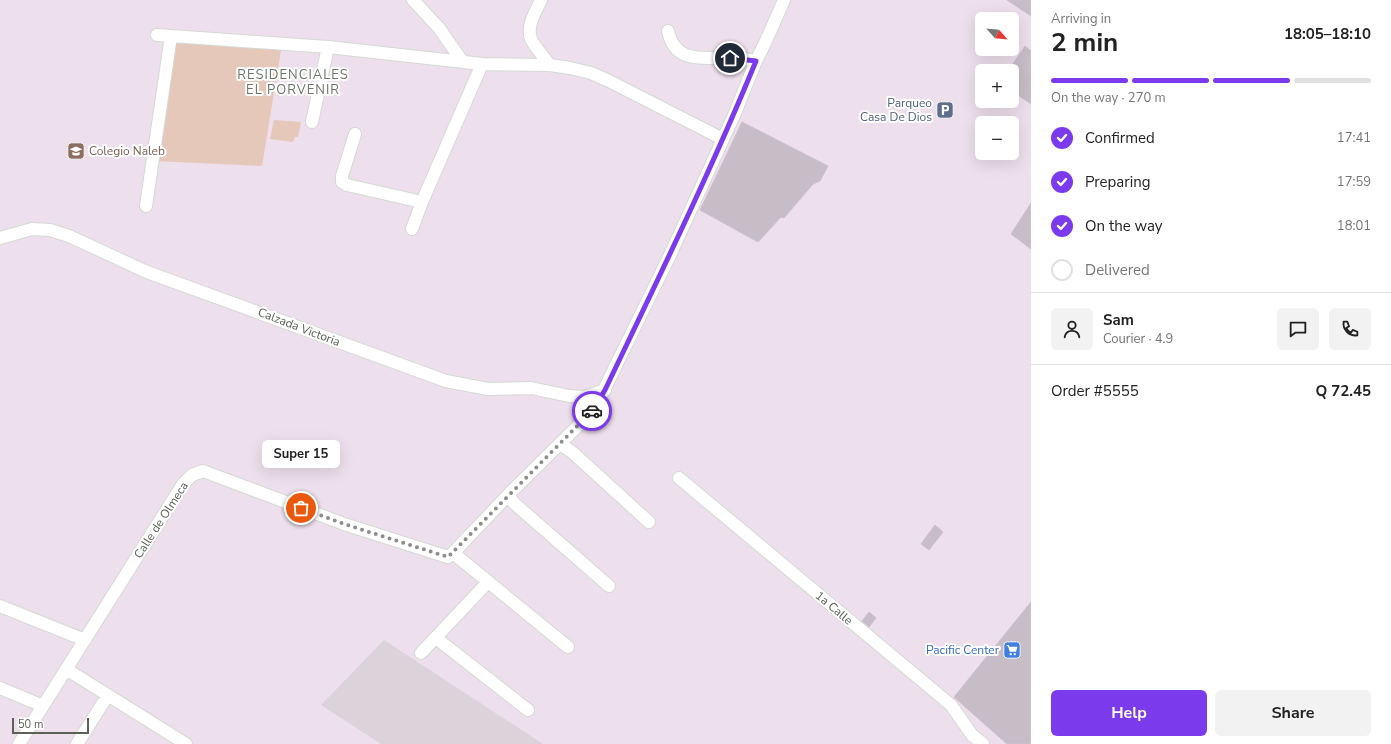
<!DOCTYPE html>
<meta charset="utf-8">
<style>
:root{--surface:#fff;--page:#f2f2f2;--text:#222;--muted:#767676;--line:#e0e0e0;--accent:#7c3aed}
body{margin:0;font-family:"Nunito Sans",sans-serif;background:var(--page);color:var(--text);height:100vh;display:flex;flex-direction:column;font-size:15px;white-space:nowrap}
*{box-sizing:border-box;margin:0}
p{font-size:13px;color:var(--muted)}
.icon{flex:none;width:22px;height:22px;fill:none;stroke:currentColor;stroke-width:2;stroke-linecap:round;stroke-linejoin:round}
.map{position:relative;flex:1;overflow:hidden}
.details{display:flex;flex-direction:column;background:var(--surface);width:360px}
.details>*{flex:none}
.needle{width:26px;rotate:117deg}
.buttons{position:absolute;left:975px;top:12px;display:grid;gap:8px}
.buttons a{display:grid;place-items:center;width:44px;height:44px;border-radius:6px;background:var(--surface);box-shadow:0 4px 16px #0002;font-size:20px}
.scale{position:absolute;left:12px;bottom:10px;width:77px;box-sizing:border-box;padding-left:4px;border:2px solid #5a6258;border-top:0;font-size:11px;line-height:14px;white-space:nowrap;color:#5a6258;-webkit-text-stroke:3px #fff;paint-order:stroke}
.pin{position:absolute;display:grid;place-items:center;width:34px;height:34px;color:#fff;margin:-17px;border:2px solid #fff;border-radius:50%;box-shadow:0 1px 4px #0007}
.courier{position:absolute;display:grid;place-items:center;width:40px;height:40px;margin:-20px;border:3px solid #7c3aed;border-radius:50%;background:#fff;color:#222;box-shadow:0 1px 5px #0007}
.bubble{position:absolute;height:28px;border-radius:6px;background:var(--surface);box-shadow:0 4px 16px #0002;font-size:13px;font-weight:700;line-height:28px;text-align:center}
.headline em{font-style:normal;font-weight:700}
.headline div{display:flex;flex-direction:column-reverse}
.headline{display:flex;align-items:center;justify-content:space-between;height:68px;padding:0 20px}
h1{font-size:26px;font-weight:700;line-height:30px}
.bar{display:grid;grid-template-columns:repeat(4,1fr);gap:6px 4px;align-content:center;height:48px;padding:0 20px}
.bar i{height:5px;border-radius:3px;background:var(--line)}
.bar .selected{background:var(--accent)}
.bar p{grid-column:span 4}
.line{display:flex;align-items:center;gap:10px;padding:0 20px;border-top:1px solid var(--line)}
.line div{flex:1}
.round{display:grid;place-items:center;flex:none;width:42px;height:42px;border-radius:6px;background:var(--page)}
ol{padding:0 20px;list-style:none}
li{display:flex;align-items:center;gap:12px;height:44px}
li p{margin-inline-start:auto}
li .icon{padding:4px;border-radius:50%;background:var(--accent);color:#fff;stroke-width:4}
li:last-child{color:var(--muted)}
li i{width:22px;height:22px;border:2px solid var(--line);border-radius:50%}
.cta{display:flex;gap:8px;margin-top:auto;padding:8px 20px}
.cta a{flex:1;height:46px;border-radius:6px;background:var(--accent);color:#fff;font-size:16px;font-weight:700;line-height:46px;text-align:center}
.cta a+a{background:var(--page);color:var(--text)}
main{display:flex;flex:1;min-height:0}
.map>svg:first-child{display:block}
.industrial{fill:#dbd2da}
.green{fill:#e6c8ba}
.building{fill:#c7bdc7;stroke:#d1bed1}
.lines{fill:none;stroke-linecap:round;stroke-linejoin:round}
.street-casing{stroke:#d3dad3;stroke-width:14}
.street{stroke:#fff;stroke-width:12}
.done{stroke:#8d8e8b;stroke-width:4;stroke-dasharray:0 7.2}
.route{stroke:#7c3aed;stroke-width:5}
.labels{text-anchor:middle;dominant-baseline:central;stroke-width:4;stroke-linejoin:round;paint-order:stroke}
.service-label{font-size:12px;fill:#4e5e75;stroke:#fff;text-anchor:end}
.education-label{font-size:12px;fill:#785e54;stroke:#fff;text-anchor:start}
.street-label{font-size:12px;fill:#5a6258;stroke:#fff}
.shop-label{font-size:12px;fill:#366cbe;stroke:#fff;text-anchor:end}
.neighbourhood-label{font-size:13px;letter-spacing:1px;fill:#6b7469;stroke:#fff}
</style>
<main>
<div class="map">
<svg width="1031" height="744" viewBox="0 0 1031 744">
<rect width="100%" height="100%" fill="#eddfeb"/>
<path class="industrial" d="M384 640 543 744H381L321 705Z"/>
<path class="green" d="M171 36 282 44 262 166 155 161Z
M274 120 301 122 298 137H295L293 142 270 139Z"/>
<path class="building" d="M1007 0H1031V16Z
M1025 46 1031 51V104L1012 91V71H1008Z
M742 122 828 166 820 181 813 184 784 218 781 217 758 242 700 210Z
M1031 203V249L1011 234Z
M935 525 943 532 929 550 921 544Z
M1031 602V744H1007L954 697Z
M869 612 876 618 869 627 862 621Z"/>
<g class="lines">
<defs>
<path id="street" d="M413 0 439 28 462 61
M541 0C536 11 526 26 531 39 532 43 546 60 550 65
M668 31C675 65 705 57 731 58 739 58 748 59 756 61
M157 35 328 47 482 64 550 65 570 68 591 73 609 81 723 139
M312 122 328 47
M355 134 342 176V182L347 185 422 202
M146 206 171 36
M412 229 422 202 482 64
M0 238 32 229 50 230 69 236 147 272 446 381 488 389 531 388 569 396 585 397 605 390
M560 444 572 452 649 522
M679 478 951 705 972 735 983 744
M508 496 515 504 609 586
M453 553 568 647
M0 606 85 640
M436 638 528 710
M421 653 488 582
M66 669 186 744
M0 688 43 706
M19 744 183 484 192 475 203 471 344 524 448 557 453 553 513 490 591 413 598 402 671 253 735 113 756 61 765 43 784 0
M77 744 108 695"/>
</defs>
<use href="#street" class="street-casing"/>
<use href="#street" class="street"/>
</g>
<g class="lines">
<path class="done" d="M301 508 344 524 448 557 592 411"/>
<path class="route" d="M592 411 605 390C657 281 710 173 756 61L730 58"/>
</g>
<defs>
<symbol id="parking-square" viewBox="-11 -11 22 22"><rect x="-9" y="-9" width="18" height="18" rx="4" fill="#5c6f8a" stroke="#fff"/><path d="M-3.5-5.5H1a3.5 3.5 0 0 1 0 7H-1V5.5H-3.5ZM-1-3.4V-.6H.8a1.4 1.4 0 0 0 0-2.8Z" fill="#fff"/></symbol>
<symbol id="university-square" viewBox="-11 -11 22 22"><rect x="-9" y="-9" width="18" height="18" rx="4" fill="#8d6e63" stroke="#fff"/><path d="M0-5L7-2L0 1L-7-2ZM-4 1L0 2.5L4 1V4Q0 6-4 4Z" fill="#fff"/></symbol>
<symbol id="supermarket-square" viewBox="-11 -11 22 22"><rect x="-9" y="-9" width="18" height="18" rx="4" fill="#3f7fe0" stroke="#fff"/><path d="M-6-5.5h2.5l.6 2H6L4.5 2H-2.5L-4.4-4H-6ZM-1.5 3.2a1.3 1.3 0 1 0 .1 0ZM3 3.2a1.3 1.3 0 1 0 .1 0Z" fill="#fff"/></symbol>
</defs>
<g fill-rule="evenodd">
<use href="#parking-square" x="935" y="100" width="20" height="20"/>
<use href="#university-square" x="66" y="141" width="20" height="20"/>
<use href="#supermarket-square" x="1002" y="640" width="20" height="20"/>
</g>
<g class="labels">
<g class="service-label">
<text x="932" y="103">Parqueo<tspan x="932" dy="14">Casa De Dios</tspan></text>
</g>
<g class="education-label">
<text x="89" y="151">Colegio Naleb</text>
</g>
<g class="street-label">
<text transform="translate(299 327) rotate(21)">Calzada Victoria</text>
<text transform="translate(161 520) rotate(-57)">Calle de Olmeca</text>
<text transform="translate(834 608) rotate(40)">1a Calle</text>
</g>
<g class="shop-label">
<text x="999" y="650">Pacific Center</text>
</g>
<g class="neighbourhood-label">
<text x="293" y="75">RESIDENCIALES<tspan x="293" dy="15">EL PORVENIR</tspan></text>
</g>
</g>
</svg>
<div class="buttons">
<a><svg class="needle" viewBox="-14 -14 28 28"><path d="M0-13l5 13h-10z" fill="#e53935"/><path d="M0 13l5-13h-10z" fill="#767676"/></svg></a>
<a>+</a>
<a>−</a>
</div>
<div class="scale">50 m</div>
<div class="pin" style="left:301px;top:508px;background:#ea580c"><svg class="icon" aria-label="bag" viewBox="0 0 24 24"><path d="M5 8h14l-1 12H6zM9 8a3 3 0 0 1 6 0"/></svg></div>
<div class="pin" style="left:730px;top:58px;background:#1f2937"><svg class="icon" aria-label="home" viewBox="0 0 24 24"><path d="M3 11l9-7 9 7M6 9v11h12V9"/></svg></div>
<div class="courier" style="left:592px;top:411px"><svg class="icon" aria-label="car" viewBox="0 0 24 24"><path d="M5 17H2v-5l4-1 3-4h7l3 4 3 1v5h-3M9 17h6M6 11h13"/><circle cx="7" cy="17" r="2"/><circle cx="17" cy="17" r="2"/></svg></div>
<div class="bubble" style="left:262px;top:440px;width:78px">Super 15</div>
</div>
<section class="details">
<div class="headline"><div><h1>2 min</h1><p>Arriving in</p></div><em>18:05–18:10</em></div>
<div class="bar"><i class="selected"></i><i class="selected"></i><i class="selected"></i><i></i><p>On the way · 270 m</p></div>
<ol>
<li><svg class="icon" aria-label="check" viewBox="0 0 24 24"><path d="M5 12l5 5 9-10"/></svg>Confirmed<p>17:41</p></li>
<li><svg class="icon" aria-label="check" viewBox="0 0 24 24"><path d="M5 12l5 5 9-10"/></svg>Preparing<p>17:59</p></li>
<li><svg class="icon" aria-label="check" viewBox="0 0 24 24"><path d="M5 12l5 5 9-10"/></svg>On the way<p>18:01</p></li>
<li><i></i>Delivered</li>
</ol>
<div class="line" style="height:72px"><a class="round"><svg class="icon" aria-label="person" viewBox="0 0 24 24"><circle cx="12" cy="8" r="4"/><path d="M4 21q1-7 8-7t8 7"/></svg></a><div><b>Sam</b><p>Courier · 4.9</p></div><a class="round"><svg class="icon" aria-label="chat" viewBox="0 0 24 24"><path d="M4 5h16v11H9l-5 4z"/></svg></a><a class="round"><svg class="icon" aria-label="phone" viewBox="0 0 24 24"><path d="M5 4h4l2 5-3 2q2 4 5 5l2-3 5 2v4C11 20 4 13 5 4z"/></svg></a></div>
<div class="line" style="height:52px"><div>Order #5555</div><b>Q 72.45</b></div>
<div class="cta"><a>Help</a><a>Share</a></div>
</section>
</main>
